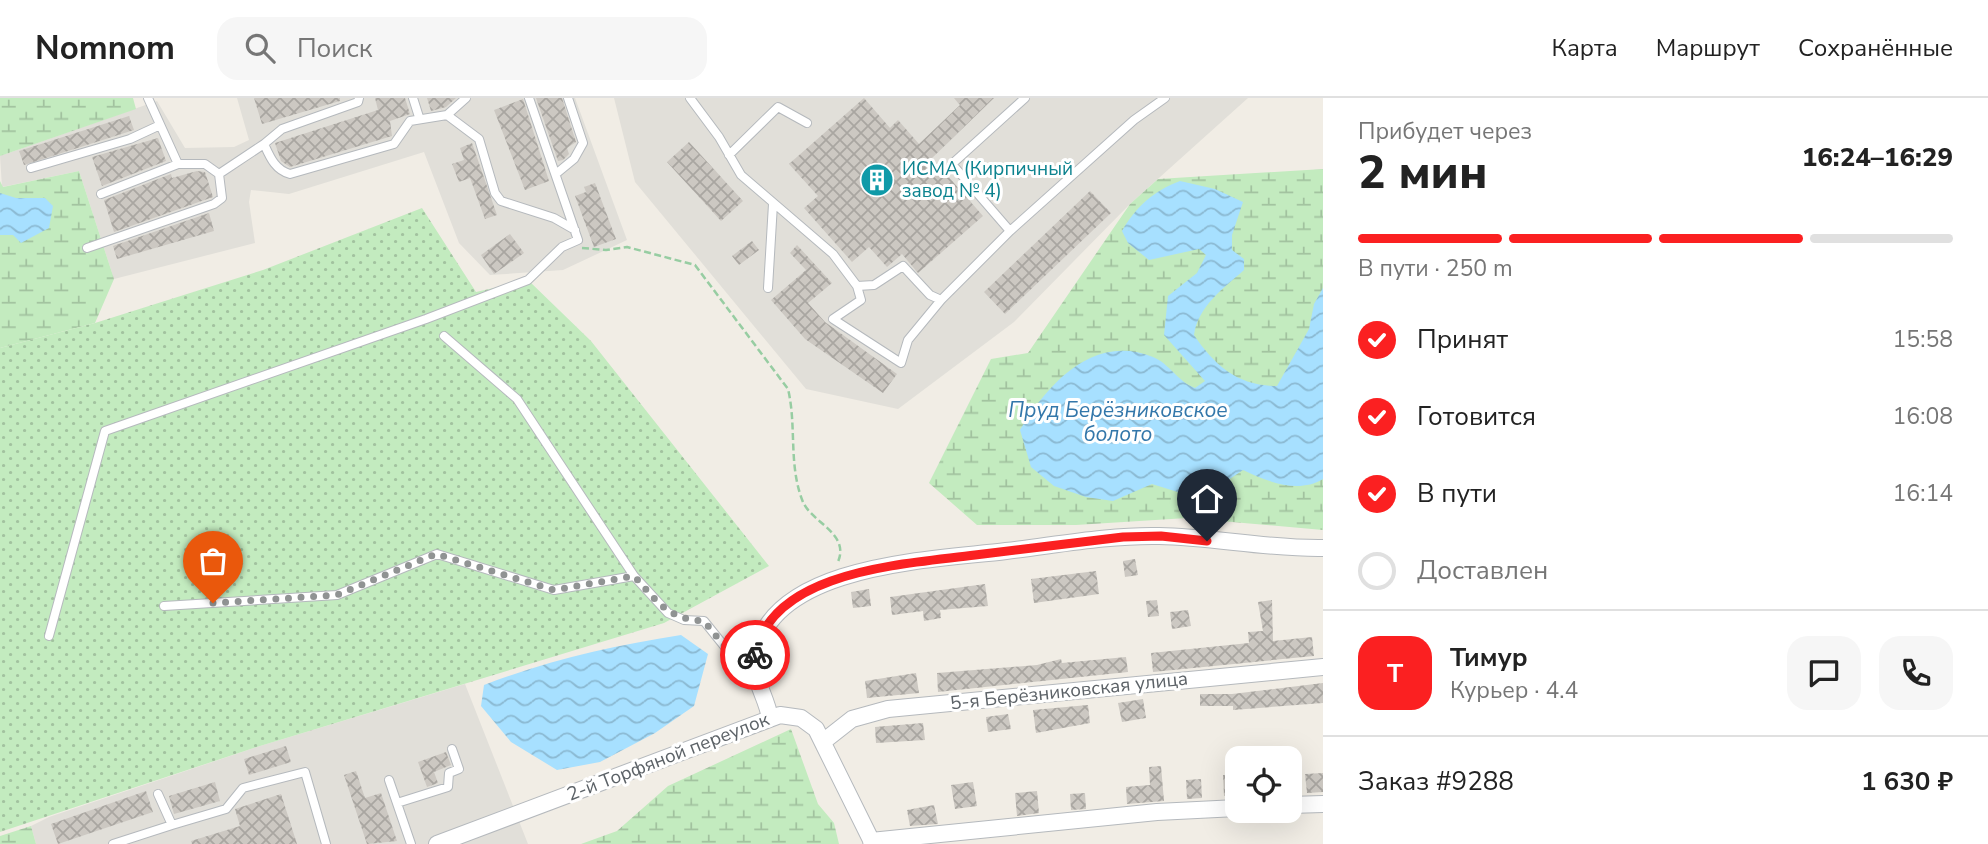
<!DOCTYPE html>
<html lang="ru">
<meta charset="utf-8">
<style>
:root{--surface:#fff;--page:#f6f6f6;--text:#222;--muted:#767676;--line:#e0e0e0;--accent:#fb2021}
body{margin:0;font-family:"Nunito Sans",sans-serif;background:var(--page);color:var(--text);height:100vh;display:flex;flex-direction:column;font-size:26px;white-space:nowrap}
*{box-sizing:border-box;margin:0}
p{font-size:23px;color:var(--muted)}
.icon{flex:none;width:38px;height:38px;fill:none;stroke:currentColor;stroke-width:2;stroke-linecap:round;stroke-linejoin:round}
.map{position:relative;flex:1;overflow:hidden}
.side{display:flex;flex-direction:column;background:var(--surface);width:665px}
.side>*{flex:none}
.tools{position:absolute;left:1225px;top:648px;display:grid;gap:14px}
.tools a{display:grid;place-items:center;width:77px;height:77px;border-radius:14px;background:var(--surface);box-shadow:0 7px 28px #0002;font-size:35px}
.pin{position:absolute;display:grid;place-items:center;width:60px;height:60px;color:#fff;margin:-72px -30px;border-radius:50% 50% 50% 0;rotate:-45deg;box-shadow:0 0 7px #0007}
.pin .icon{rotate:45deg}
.courier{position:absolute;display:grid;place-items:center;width:70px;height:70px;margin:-35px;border:5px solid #fb2021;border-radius:50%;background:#fff;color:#222;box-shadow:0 2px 9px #0007}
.overview em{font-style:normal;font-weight:800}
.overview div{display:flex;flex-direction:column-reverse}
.overview{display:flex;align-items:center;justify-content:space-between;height:119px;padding:0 35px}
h1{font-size:46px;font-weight:800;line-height:52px}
.bar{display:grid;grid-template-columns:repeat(4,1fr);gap:10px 7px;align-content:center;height:84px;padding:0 35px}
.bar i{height:9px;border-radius:5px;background:var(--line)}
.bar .on{background:var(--accent)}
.bar p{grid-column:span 4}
.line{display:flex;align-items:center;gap:18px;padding:0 35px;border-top:2px solid var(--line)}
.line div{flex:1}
.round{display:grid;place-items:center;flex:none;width:74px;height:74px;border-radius:21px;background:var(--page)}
ol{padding:0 35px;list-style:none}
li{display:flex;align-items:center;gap:21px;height:77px}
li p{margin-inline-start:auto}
li .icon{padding:7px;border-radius:50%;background:var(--accent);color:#fff;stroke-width:4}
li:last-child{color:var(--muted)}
li i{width:38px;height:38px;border:4px solid var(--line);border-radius:50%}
header{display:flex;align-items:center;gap:42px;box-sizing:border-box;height:98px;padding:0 35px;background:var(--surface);border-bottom:2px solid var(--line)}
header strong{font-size:33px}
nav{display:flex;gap:38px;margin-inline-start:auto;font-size:24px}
.search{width:490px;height:63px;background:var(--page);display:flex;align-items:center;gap:18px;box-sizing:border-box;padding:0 24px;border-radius:21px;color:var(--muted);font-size:26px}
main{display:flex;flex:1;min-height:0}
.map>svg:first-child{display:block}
.industrial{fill:#e1dfd9}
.wetland{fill:url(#wetland-marsh)}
.garden{fill:url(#garden-dots)}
.water{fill:url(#water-waves)}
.building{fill:url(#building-cross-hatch)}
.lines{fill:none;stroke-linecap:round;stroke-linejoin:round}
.lane-casing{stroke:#b5b9bd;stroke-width:10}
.street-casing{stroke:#b5b9bd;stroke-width:18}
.path{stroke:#97cda2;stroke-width:2.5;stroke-dasharray:7 3.5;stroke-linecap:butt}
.lane{stroke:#fff;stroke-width:8}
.street{stroke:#fff;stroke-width:16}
.done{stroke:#909393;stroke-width:7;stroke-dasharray:0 12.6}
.route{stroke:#fb2021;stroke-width:9}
.labels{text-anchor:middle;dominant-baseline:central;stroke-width:6;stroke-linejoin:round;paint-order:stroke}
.culture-label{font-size:19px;fill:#0d838f;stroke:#fff;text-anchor:start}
.street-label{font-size:19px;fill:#5c6267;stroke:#fff}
.water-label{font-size:21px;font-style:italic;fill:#37a;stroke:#fff}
</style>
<header>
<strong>Nomnom</strong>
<div class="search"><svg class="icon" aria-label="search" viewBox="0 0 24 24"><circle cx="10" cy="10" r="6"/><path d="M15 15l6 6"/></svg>Поиск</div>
<nav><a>Карта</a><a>Маршрут</a><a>Сохранённые</a></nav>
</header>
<main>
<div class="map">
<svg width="1323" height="746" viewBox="0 0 1323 746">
<defs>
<pattern id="wetland-marsh" width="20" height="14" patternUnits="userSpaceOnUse" patternTransform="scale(1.75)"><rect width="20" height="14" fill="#c3ebbf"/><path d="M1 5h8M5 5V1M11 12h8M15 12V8" fill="none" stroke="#a2c29f"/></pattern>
<pattern id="garden-dots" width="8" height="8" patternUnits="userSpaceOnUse" patternTransform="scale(1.75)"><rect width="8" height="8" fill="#c3ebbf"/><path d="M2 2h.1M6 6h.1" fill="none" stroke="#a2c29f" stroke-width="1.8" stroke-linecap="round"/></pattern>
<pattern id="water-waves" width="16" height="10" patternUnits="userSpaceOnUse" patternTransform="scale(1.75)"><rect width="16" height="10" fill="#a7e0ff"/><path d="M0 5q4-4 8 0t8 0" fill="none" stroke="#8bb9d2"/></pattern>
<pattern id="building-cross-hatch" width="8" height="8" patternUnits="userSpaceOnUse" patternTransform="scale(1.75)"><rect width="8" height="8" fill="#ccc8c2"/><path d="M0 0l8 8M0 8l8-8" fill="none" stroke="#a9a6a1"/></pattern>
</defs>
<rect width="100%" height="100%" fill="#f1ede5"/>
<path class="industrial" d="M237 0H575L627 142 563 172 490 177 459 145 424 54 289 96 251 92 249 104 255 145 114 181 79 73 2 89 0 58 157 3 185 50 234 49 249 42Z
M614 0H1248L1130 106 1014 224 898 311 806 291 635 84Z
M465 586 528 746H36L31 728 49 719 260 648Z"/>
<path class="wetland" d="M0 0H133L136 11 0 58Z
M1323 71V432L1187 420 1076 427H977L929 385 991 261 1028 255 1130 106 1158 81Z
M79 73 114 181 95 225 0 250V83L3 89Z
M791 631 818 706 834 725 839 746H581L617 733 668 688Z
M31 728 36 746H0V738Z"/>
<path class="garden" d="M422 110 476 194 528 182 591 243 769 468 664 525 260 648 0 734V250L95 225 263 172Z"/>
<path class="water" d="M1180 83 1215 91 1243 104 1232 137V152L1244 161V172C1224 190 1198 208 1194 237 1215 268 1238 288 1277 288L1309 231 1314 206 1323 190V381C1298 396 1268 384 1243 372L1200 401 1152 386 1113 403 1086 399 1054 388 1031 369 1020 332C1048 286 1093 235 1153 259 1170 266 1177 283 1195 290L1205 283 1164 237 1168 198 1197 175 1206 157 1199 151 1149 162 1128 145 1122 133C1136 109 1153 93 1180 83Z
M0 95 16 100H45L53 108 49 130 21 145 13 137H0Z
M681 537 708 556 694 608 655 635 600 664 557 672 511 644 481 608 484 587C549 562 612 548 681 537Z"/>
<path class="building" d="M254 0H340V3L262 26Z
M375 0H405L410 16 390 23 392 38 290 69 281 63 275 45 378 12Z
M427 0H456L446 9 431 13Z
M536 0H562L576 44 567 50 569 56 563 62 558 63Z
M864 0 890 30 898 22 919 46 960 7 954 0H994L932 60 983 118 918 175 902 156 887 169 869 149 852 164 804 110 818 98 789 66Z
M523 1 549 83 525 92 494 12Z
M129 18 134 32 24 67 19 53Z
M158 40 166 63 102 88 92 59Z
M689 44 743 103 721 123 667 64Z
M472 45 497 117 485 121 470 80 459 84 452 66 464 62 460 50Z
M197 73 205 74 213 99 114 134 104 102 171 76 172 80Z
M595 85 616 141 594 149 575 98 586 94 584 89Z
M1090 93 1111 115 1005 216 984 194Z
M209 115 214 133 117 161 113 148Z
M510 136 524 155 494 176 481 157Z
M752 143 759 152 739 167 732 158Z
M797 147 832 185 808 205 825 224 897 276 883 295 805 241 771 202 806 172 790 155Z
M1135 461 1138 477 1125 479 1123 463Z
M1096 473 1099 496 1034 505 1031 481Z
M985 486 988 508 940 512 941 520 924 523 923 513 892 517 890 499Z
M869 491 871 508 853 510 851 494Z
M1157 502 1159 518 1148 519 1146 503Z
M1272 502 1273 543 1312 539 1314 558 1153 574 1151 555 1249 545 1248 534 1263 533 1258 504Z
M1188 512 1191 528 1172 531 1170 514Z
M1126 559 1128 574 938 594 937 575 1037 567 1061 561 1062 565Z
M916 575 919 595 867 600 865 583Z
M1323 585V605L1233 612V608H1200V596H1232Z
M1143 601 1146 620 1122 624 1118 605Z
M1088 607 1090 625 1036 635 1033 612Z
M1008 616 1011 631 988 634 986 619Z
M923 625 925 642 876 645 875 629Z
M286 648 291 664 249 677 244 661Z
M446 654 451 667 434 674 438 685 427 689 418 664Z
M1161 668 1164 703 1127 706 1126 689 1150 687 1149 669Z
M356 673 365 700 381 695 397 743 367 746 344 677Z
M1323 675V694L1307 695 1305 676Z
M1223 677H1232L1234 697 1224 698Z
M1201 681 1202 700 1187 701 1186 682Z
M215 684 220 703 174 716 169 698Z
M973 684 977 708 955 711 951 687Z
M146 693 153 714 58 746 51 726Z
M1037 693 1039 715 1017 718 1015 695Z
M1085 695 1086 711 1071 712 1070 696Z
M281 696 297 746H192L191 743 240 728 235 711Z
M934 707 938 726 910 728 907 712Z"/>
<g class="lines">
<defs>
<path id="lane" d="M148 0 178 66H205L219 76
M359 0 358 4 282 31 264 46C270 59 275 72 290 76L394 46 410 23 447 17
M413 0 419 19
M466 0 447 17 479 41 495 95 501 103 554 120 575 132
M690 0 719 39 741 77 833 156 857 188
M1025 0 952 66 1010 133 1134 22 1165 0
M729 57 778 9 807 25
M31 70 130 41 158 28
M557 75 574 61 583 45 568 0
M101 96 178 66
M87 150 214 106 222 100 219 76 264 46
M768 190 773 106
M941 202 908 242 901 265 833 221 861 202 857 188 874 187 903 168 930 197 941 202 1010 133
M444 238 517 301 634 478 668 515 684 522 704 523 733 559 754 566
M164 508 337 497 437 456 554 492 634 478
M49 538 105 333 426 221 528 182 562 149 578 142 529 0
M389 682 411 746
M397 705 448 689 449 675 459 671 452 651
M172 727 226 711 243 690 305 674 326 746
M113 746 172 727 158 696"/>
<path id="street" d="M770 620C766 596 750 579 756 554 775 465 935 462 1006 453 1057 447 1108 437 1159 438 1214 439 1268 451 1323 450
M824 643 852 621 888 611 1323 569
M1290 707 1323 706
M871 743 1157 714 1237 710
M437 746 780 617 801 620 816 631 873 746"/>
</defs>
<use href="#lane" class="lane-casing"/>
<use href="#street" class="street-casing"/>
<path class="path" d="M582 150 606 152 627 149 695 167 788 291C797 329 788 367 803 404 812 425 852 436 837 466"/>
<use href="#lane" class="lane"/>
<use href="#street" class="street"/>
</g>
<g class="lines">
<path class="done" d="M213 505 337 497 436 456 554 492 634 478C658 504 667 521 704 523L733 559 754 566 755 557"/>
<path class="route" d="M755 557C771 471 908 466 975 457 1024 451 1074 445 1123 439L1161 438 1207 443"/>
</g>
<defs>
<symbol id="building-disc" viewBox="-11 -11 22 22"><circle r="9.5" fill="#0f9aa8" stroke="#fff"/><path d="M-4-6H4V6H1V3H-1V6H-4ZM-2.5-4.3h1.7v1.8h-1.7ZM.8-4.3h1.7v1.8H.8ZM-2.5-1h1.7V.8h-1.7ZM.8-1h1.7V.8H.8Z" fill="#fff"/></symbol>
</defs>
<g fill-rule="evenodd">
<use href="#building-disc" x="858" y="63" width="38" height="38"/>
</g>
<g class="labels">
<g class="culture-label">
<text x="902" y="71">ИСМА (Кирпичный<tspan x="902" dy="22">завод № 4)</tspan></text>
</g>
<g class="street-label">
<text transform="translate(1069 593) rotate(-6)">5-я Берёзниковская улица</text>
<text transform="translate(668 659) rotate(-21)">2-й Торфяной переулок</text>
</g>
<g class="water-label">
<text x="1118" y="312">Пруд Берёзниковское<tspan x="1118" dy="24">болото</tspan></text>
</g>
</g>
</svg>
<div class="tools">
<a><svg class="icon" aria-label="locate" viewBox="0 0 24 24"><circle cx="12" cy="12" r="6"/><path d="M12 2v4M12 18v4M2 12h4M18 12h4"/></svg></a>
</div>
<div class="pin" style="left:213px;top:505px;background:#ea580c"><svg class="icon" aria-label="bag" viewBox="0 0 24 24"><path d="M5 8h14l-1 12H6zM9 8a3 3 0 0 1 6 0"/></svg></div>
<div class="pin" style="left:1207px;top:443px;background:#1f2937"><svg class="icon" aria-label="home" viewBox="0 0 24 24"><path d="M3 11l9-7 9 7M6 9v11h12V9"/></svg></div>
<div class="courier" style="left:755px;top:557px"><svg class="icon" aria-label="bike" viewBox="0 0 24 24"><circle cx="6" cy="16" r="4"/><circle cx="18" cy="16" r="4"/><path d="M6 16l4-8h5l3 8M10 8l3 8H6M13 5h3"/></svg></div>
</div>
<section class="side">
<div class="overview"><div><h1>2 мин</h1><p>Прибудет через</p></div><em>16:24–16:29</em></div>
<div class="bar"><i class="on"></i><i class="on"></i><i class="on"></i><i></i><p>В пути · 250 m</p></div>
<ol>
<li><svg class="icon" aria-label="check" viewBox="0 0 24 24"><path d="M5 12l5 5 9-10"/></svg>Принят<p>15:58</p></li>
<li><svg class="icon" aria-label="check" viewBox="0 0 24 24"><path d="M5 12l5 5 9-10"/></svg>Готовится<p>16:08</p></li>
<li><svg class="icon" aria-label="check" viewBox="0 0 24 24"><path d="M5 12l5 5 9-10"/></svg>В пути<p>16:14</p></li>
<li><i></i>Доставлен</li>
</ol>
<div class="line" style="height:126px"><b class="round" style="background:var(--accent);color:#fff">Т</b><div><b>Тимур</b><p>Курьер · 4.4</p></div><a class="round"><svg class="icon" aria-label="chat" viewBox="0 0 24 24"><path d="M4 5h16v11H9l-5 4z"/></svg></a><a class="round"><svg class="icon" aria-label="phone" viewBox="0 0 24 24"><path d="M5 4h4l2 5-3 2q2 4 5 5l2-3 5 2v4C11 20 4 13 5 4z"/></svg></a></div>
<div class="line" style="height:91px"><div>Заказ #9288</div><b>1 630 ₽</b></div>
</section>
</main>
